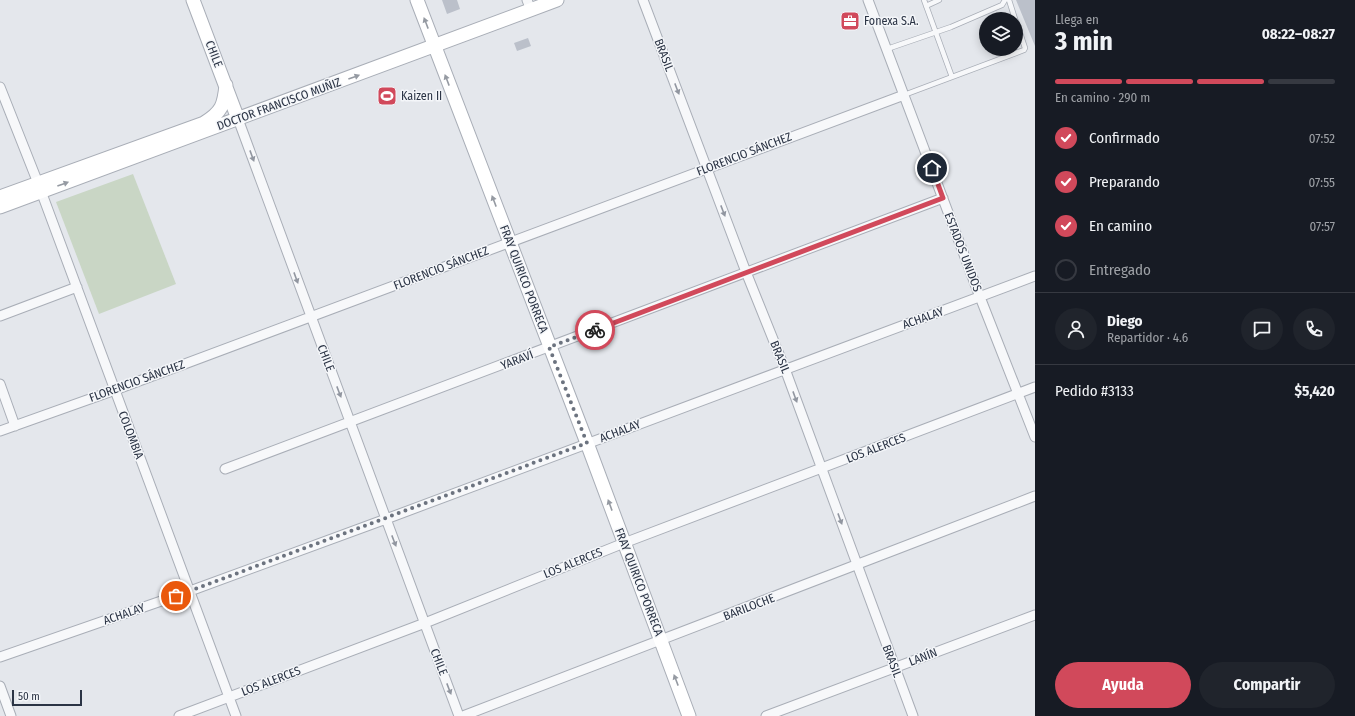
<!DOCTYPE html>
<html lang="es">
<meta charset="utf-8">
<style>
:root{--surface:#171b24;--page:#20242c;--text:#f1f3f6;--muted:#9ea1a6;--line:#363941;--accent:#d1495b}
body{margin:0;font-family:"Fira Sans Condensed",sans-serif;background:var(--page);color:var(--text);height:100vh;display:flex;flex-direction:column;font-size:15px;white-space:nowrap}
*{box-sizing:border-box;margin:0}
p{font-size:13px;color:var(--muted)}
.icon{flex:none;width:22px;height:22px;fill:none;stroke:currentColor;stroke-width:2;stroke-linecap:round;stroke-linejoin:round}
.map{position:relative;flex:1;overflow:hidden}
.side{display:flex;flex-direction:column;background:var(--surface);width:320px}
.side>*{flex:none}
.controls{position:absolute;left:979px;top:12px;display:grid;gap:8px}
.controls a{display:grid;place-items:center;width:44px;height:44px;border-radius:50%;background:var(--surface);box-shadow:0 2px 10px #0003;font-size:20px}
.scale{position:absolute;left:12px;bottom:10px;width:70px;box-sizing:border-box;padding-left:4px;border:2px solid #2b3445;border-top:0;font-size:11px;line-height:14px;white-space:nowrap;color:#2b3445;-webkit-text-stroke:3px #f4f6f9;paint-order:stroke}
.pin{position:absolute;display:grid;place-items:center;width:34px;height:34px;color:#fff;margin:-17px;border:2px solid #fff;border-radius:50%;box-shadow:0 1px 4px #0007}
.courier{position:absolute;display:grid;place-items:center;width:40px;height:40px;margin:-20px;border:3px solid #d1495b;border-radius:50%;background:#fff;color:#222;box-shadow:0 1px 5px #0007}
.overview em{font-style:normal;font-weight:700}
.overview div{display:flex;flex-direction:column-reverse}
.overview{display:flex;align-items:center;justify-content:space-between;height:68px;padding:0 20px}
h1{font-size:26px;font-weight:700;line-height:30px}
.bar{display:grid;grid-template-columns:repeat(4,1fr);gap:6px 4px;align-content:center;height:48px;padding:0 20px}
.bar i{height:5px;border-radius:3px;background:var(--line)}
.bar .selected{background:var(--accent)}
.bar p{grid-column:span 4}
.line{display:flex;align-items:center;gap:10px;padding:0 20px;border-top:1px solid var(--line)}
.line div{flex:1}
.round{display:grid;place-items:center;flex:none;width:42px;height:42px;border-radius:21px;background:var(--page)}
ol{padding:0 20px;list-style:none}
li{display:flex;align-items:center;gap:12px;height:44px}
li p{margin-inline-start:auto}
li .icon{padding:4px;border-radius:50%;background:var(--accent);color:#fff;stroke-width:4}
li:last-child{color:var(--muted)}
li i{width:22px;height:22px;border:2px solid var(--line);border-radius:50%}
.button{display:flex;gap:8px;margin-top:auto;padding:8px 20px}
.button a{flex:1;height:46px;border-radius:24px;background:var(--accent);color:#fff;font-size:16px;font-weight:700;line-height:46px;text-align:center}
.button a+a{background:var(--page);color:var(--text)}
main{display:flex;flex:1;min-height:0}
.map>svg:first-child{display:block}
.green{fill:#c9d6c5}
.building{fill:#bbc0ca}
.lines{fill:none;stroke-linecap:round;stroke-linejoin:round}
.lane-casing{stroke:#a9aeb7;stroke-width:6}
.street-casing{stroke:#a9aeb7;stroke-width:11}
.secondary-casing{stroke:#a9aeb7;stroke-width:15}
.lane{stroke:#f7f8fa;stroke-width:4.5}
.street{stroke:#f7f8fa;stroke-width:9}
.secondary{stroke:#fff;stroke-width:13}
.oneway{fill:#959aa2}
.oneway2{fill:#9196a0}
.done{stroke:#6c737f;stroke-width:4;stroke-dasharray:0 7.2}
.route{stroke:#d1495b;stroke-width:5}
.labels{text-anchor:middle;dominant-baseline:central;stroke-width:3;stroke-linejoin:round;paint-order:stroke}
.poi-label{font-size:12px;fill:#2b3445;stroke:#f4f6f9;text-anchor:start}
.street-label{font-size:12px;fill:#2b3445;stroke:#f4f6f9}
</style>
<main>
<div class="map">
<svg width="1035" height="716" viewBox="0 0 1035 716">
<rect width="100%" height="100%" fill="#e4e7ec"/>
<path class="green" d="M133 174 176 284 99 314 56 202Z"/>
<path class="building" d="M442 0H457L460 9 447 14Z
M1016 0H1035V46Z
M528 38 531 46 517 51 514 43Z"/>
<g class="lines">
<defs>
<path id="lane" d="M924 0 952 77
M1009 0 1015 19
M926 6 939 0
M887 49 951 27 1002 5 1005 0
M904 95 1024 50 1025 48 1016 21"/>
<path id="street" d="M527 0 531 10
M643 0 746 272 785 369 913 716
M868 0 980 297 1035 437
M0 87 38 183 236 716
M238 119 459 716
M0 316 77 287
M0 384 15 426
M0 431 115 390 904 95
M225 469 943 198
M0 657 190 591 386 519 1035 276
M0 686 11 716
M179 716 425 623 624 543 1035 387
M463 716 1035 496
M766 716 1035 615"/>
<path id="secondary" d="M193 0 238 119
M417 0 587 443 689 716
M0 197 204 123C222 112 224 105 226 85
M0 207 557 0"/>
</defs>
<use href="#lane" class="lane-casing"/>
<use href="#street" class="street-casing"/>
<use href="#secondary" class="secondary-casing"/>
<use href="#lane" class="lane"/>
<use href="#street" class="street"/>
<use href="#secondary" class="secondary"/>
</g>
<defs><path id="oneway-solid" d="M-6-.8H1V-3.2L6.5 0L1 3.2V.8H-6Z"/></defs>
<g class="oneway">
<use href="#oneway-solid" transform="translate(426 23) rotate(-111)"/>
<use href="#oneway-solid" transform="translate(354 77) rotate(-20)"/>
<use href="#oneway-solid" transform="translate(447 80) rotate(-111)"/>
<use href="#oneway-solid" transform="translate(63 184) rotate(-20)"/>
<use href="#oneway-solid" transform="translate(494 201) rotate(-111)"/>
<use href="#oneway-solid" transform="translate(610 505) rotate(-110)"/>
<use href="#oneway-solid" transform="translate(676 680) rotate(-111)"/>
</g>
<g class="oneway2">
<use href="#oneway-solid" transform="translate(677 89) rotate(69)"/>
<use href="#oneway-solid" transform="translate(252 156) rotate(70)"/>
<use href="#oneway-solid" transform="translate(723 211) rotate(69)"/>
<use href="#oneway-solid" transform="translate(296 278) rotate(70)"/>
<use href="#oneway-solid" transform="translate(339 392) rotate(69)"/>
<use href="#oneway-solid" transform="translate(795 397) rotate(70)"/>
<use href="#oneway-solid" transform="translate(840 519) rotate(70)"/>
<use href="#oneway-solid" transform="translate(394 541) rotate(69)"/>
<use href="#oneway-solid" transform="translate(449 689) rotate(69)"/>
</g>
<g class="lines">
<path class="done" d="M176 596 587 443 549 347 595 330"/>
<path class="route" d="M595 330 943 198 932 168"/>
</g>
<defs>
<symbol id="office-square" viewBox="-11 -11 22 22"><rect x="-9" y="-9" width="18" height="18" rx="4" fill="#d1495b" stroke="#f4f6f9"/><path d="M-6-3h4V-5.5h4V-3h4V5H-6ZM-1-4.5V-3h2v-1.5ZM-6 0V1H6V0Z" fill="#fff"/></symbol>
<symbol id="stadium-square" viewBox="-11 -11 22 22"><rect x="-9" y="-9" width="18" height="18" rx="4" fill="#d1495b" stroke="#f4f6f9"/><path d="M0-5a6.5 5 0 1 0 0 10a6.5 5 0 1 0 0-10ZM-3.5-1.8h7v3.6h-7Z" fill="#fff"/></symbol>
</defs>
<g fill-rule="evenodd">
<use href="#office-square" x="839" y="10" width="22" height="22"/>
<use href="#stadium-square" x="376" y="85" width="22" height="22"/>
</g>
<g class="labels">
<g class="poi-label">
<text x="864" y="21">Fonexa S.A.</text>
<text x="401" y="96">Kaizen II</text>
</g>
<g class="street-label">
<text transform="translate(214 54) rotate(69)">CHILE</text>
<text transform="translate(664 55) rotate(69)">BRASIL</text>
<text transform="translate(279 104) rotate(-20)">DOCTOR FRANCISCO MUÑIZ</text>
<text transform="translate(744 154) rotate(-21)">FLORENCIO SÁNCHEZ</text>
<text transform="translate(963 252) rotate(69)">ESTADOS UNIDOS</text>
<text transform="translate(441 268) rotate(-21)">FLORENCIO SÁNCHEZ</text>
<text transform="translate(524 279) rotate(69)">FRAY QUIRICO PORRECA</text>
<text transform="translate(923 318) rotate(-20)">ACHALAY</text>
<text transform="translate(780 357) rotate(68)">BRASIL</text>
<text transform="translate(326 358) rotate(69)">CHILE</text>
<text transform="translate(517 360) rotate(-21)">YARAVÍ</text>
<text transform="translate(137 381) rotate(-20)">FLORENCIO SÁNCHEZ</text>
<text transform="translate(620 431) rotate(-21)">ACHALAY</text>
<text transform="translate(131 435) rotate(69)">COLOMBIA</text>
<text transform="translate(876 448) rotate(-21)">LOS ALERCES</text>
<text transform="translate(573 563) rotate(-22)">LOS ALERCES</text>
<text transform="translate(639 582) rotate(69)">FRAY QUIRICO PORRECA</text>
<text transform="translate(749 607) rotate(-21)">BARILOCHE</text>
<text transform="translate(124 614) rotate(-19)">ACHALAY</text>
<text transform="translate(923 657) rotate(-21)">LANÍN</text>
<text transform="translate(892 661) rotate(69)">BRASIL</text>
<text transform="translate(439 662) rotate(69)">CHILE</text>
<text transform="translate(271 681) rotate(-21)">LOS ALERCES</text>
</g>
</g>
</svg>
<div class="controls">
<a><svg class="icon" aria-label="layers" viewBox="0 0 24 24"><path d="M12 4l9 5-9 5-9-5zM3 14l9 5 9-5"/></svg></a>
</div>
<div class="scale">50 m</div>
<div class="pin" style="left:176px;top:596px;background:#ea580c"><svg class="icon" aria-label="bag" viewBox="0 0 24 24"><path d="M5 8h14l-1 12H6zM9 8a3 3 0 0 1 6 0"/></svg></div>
<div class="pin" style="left:932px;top:168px;background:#1f2937"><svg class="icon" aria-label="home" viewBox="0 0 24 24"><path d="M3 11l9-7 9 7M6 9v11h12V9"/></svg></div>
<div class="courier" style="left:595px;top:330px"><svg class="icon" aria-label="bike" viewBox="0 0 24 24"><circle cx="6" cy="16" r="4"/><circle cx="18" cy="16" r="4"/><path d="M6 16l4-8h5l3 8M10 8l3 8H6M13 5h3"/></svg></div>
</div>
<section class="side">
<div class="overview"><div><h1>3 min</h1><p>Llega en</p></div><em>08:22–08:27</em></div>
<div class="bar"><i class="selected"></i><i class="selected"></i><i class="selected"></i><i></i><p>En camino · 290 m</p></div>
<ol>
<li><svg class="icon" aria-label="check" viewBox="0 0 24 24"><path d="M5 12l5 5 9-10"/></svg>Confirmado<p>07:52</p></li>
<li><svg class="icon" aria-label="check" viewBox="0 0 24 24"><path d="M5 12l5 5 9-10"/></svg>Preparando<p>07:55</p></li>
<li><svg class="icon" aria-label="check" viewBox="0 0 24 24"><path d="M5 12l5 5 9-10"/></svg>En camino<p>07:57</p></li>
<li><i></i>Entregado</li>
</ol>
<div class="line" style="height:72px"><a class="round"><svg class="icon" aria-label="person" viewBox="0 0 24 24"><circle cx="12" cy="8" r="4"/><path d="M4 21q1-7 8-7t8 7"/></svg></a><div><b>Diego</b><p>Repartidor · 4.6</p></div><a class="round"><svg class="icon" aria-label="chat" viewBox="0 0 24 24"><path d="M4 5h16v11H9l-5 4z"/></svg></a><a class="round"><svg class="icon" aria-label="phone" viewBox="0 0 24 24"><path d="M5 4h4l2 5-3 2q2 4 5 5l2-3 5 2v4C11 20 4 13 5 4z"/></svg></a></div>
<div class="line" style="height:52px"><div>Pedido #3133</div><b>$5,420</b></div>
<div class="button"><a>Ayuda</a><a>Compartir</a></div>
</section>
</main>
